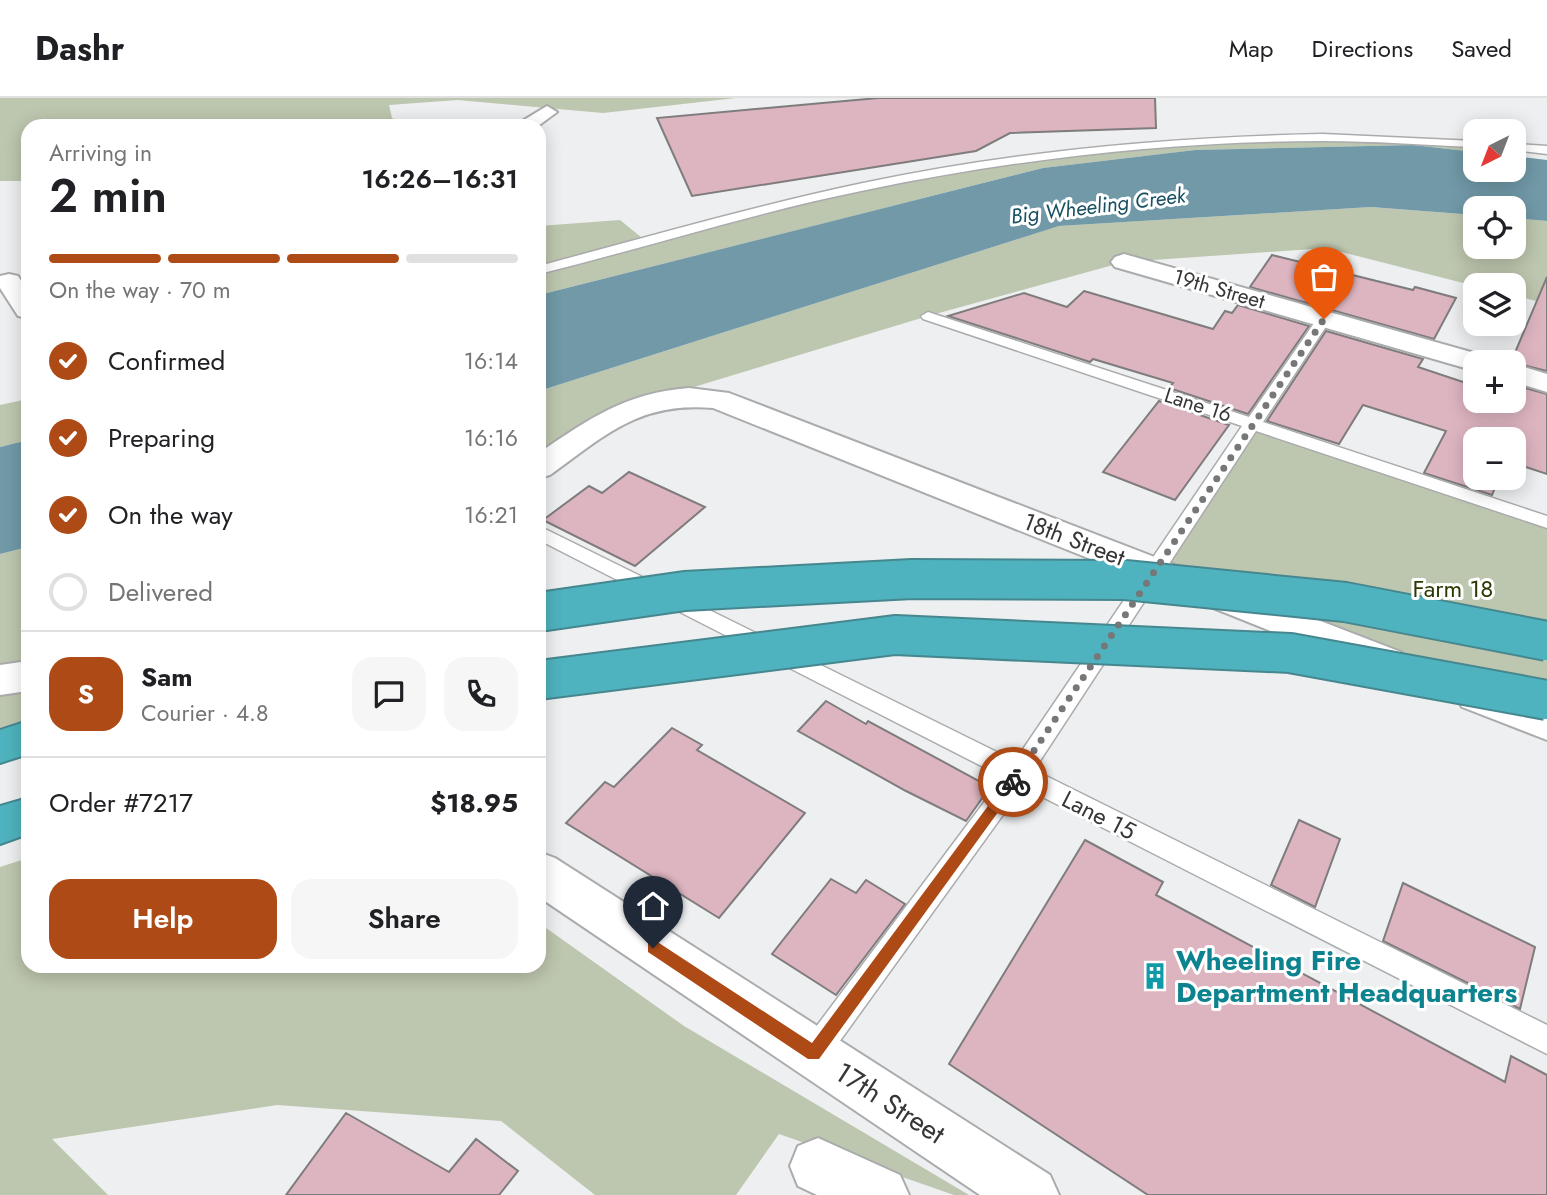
<!DOCTYPE html>
<meta charset="utf-8">
<style>
:root{--surface:#fff;--page:#f6f6f6;--text:#202124;--muted:#757577;--line:#e0e0e0;--accent:#ad4a15}
body{margin:0;font-family:Jost,sans-serif;background:var(--page);color:var(--text);height:100vh;display:flex;flex-direction:column;font-size:26px;white-space:nowrap}
*{box-sizing:border-box;margin:0}
p{font-size:23px;color:var(--muted)}
.icon{flex:none;width:38px;height:38px;fill:none;stroke:currentColor;stroke-width:2;stroke-linecap:round;stroke-linejoin:round}
.map{position:relative;flex:1;overflow:hidden}
.side{position:absolute;left:21px;top:21px;width:525px;height:854px;display:flex;flex-direction:column;background:var(--surface);border-radius:21px;box-shadow:0 4px 18px #0003}
.side>*{flex:none}
.needle{width:46px;rotate:222deg}
.controls{position:absolute;left:1463px;top:21px;display:grid;gap:14px}
.controls a{display:grid;place-items:center;width:63px;height:63px;border-radius:14px;background:var(--surface);box-shadow:0 4px 18px #0003;font-size:35px}
.pin{position:absolute;display:grid;place-items:center;width:60px;height:60px;color:#fff;margin:-72px -30px;border-radius:50% 50% 50% 0;rotate:-45deg;box-shadow:0 0 7px #0007}
.pin .icon{rotate:45deg}
.courier{position:absolute;display:grid;place-items:center;width:70px;height:70px;margin:-35px;border:5px solid #ad4a15;border-radius:50%;background:#fff;color:#222;box-shadow:0 2px 9px #0007}
.head em{font-style:normal;font-weight:600}
.head div{display:flex;flex-direction:column-reverse}
.head{display:flex;align-items:center;justify-content:space-between;height:119px;padding:0 28px}
h1{font-size:46px;font-weight:600;line-height:52px}
.bar{display:grid;grid-template-columns:repeat(4,1fr);gap:10px 7px;align-content:center;height:84px;padding:0 28px}
.bar i{height:9px;border-radius:5px;background:var(--line)}
.bar .current{background:var(--accent)}
.bar p{grid-column:span 4}
.line{display:flex;align-items:center;gap:18px;padding:0 28px;border-top:2px solid var(--line)}
.line div{flex:1}
.round{display:grid;place-items:center;flex:none;width:74px;height:74px;border-radius:21px;background:var(--page)}
ol{padding:0 28px;list-style:none}
li{display:flex;align-items:center;gap:21px;height:77px}
li p{margin-inline-start:auto}
li .icon{padding:7px;border-radius:50%;background:var(--accent);color:#fff;stroke-width:4}
li:last-child{color:var(--muted)}
li i{width:38px;height:38px;border:4px solid var(--line);border-radius:50%}
.action{display:flex;gap:14px;margin-top:auto;padding:14px 28px}
.action a{flex:1;height:80px;border-radius:21px;background:var(--accent);color:#fff;font-size:28px;font-weight:600;line-height:80px;text-align:center}
.action a+a{background:var(--page);color:var(--text)}
header{display:flex;align-items:center;gap:42px;box-sizing:border-box;height:98px;padding:0 35px;background:var(--surface);border-bottom:2px solid var(--line)}
header strong{font-size:33px}
nav{display:flex;gap:38px;margin-inline-start:auto;font-size:24px}
.map>svg:first-child{display:block}
.green{fill:#bdc6ae}
.water{fill:#7199a8}
.building{fill:#ddb5c1;stroke:#7f7c7d;stroke-width:2}
.lines{fill:none;stroke-linecap:round;stroke-linejoin:round}
.lane-casing{stroke:#aaabad;stroke-width:3}
.street-casing{stroke:#aaabad;stroke-width:4}
.highway-casing{stroke:#46878f;stroke-width:4}
.lane{fill:#fff;fill-rule:evenodd}
.street{fill:#fff;fill-rule:evenodd}
.highway{fill:#4eb3be;fill-rule:evenodd}
.highway-bridge-casing{stroke:#46878f;stroke-width:42;stroke-linecap:butt}
.highway-bridge{stroke:#4eb3be;stroke-width:38}
.route{fill:#ad4a15}
.done{stroke:#767778;stroke-width:7;stroke-dasharray:0 12.6}
.labels{text-anchor:middle;dominant-baseline:central;stroke-width:6;stroke-linejoin:round;paint-order:stroke}
.far-water-label{font-size:21px;font-style:italic;fill:#184f61;stroke:#fff}
.far-street-label{font-size:21px;fill:#363637;stroke:#fff}
.street-label{font-size:24px;fill:#363637;stroke:#fff}
.park-label{font-size:24px;fill:#2a3a02;stroke:#fff}
.near-culture-label{font-size:28px;font-weight:bold;fill:#0d838f;stroke:#fff;text-anchor:start}
.near-street-label{font-size:28px;fill:#363637;stroke:#fff}
</style>
<header>
<strong>Dashr</strong>
<nav><a>Map</a><a>Directions</a><a>Saved</a></nav>
</header>
<div class="map">
<svg width="1547" height="1097" viewBox="0 0 1547 1097">
<rect width="100%" height="100%" fill="#edeff0"/>
<path class="green" d="M0 0H736L603 15 458 2 389 7 392 20 412 28H28V83H0Z
M1317 38 1475 46V54L1413 47 1195 52 1043 70 539 197V128L620 122 647 144 866 88 1081 52Z
M1371 109 1475 117V149H1514V120L1547 123V206L1514 197V187L1475 188 1326 150 1124 164 928 218 628 309 539 370V293L1059 128Z
M28 301V342L0 349V307Z
M1254 326 1547 424V626L1153 472Z
M28 449V639L0 649V456Z
M28 760V868H539V825L684 928 969 1097H954L779 1036 736 1097H595L501 1023 277 1007 52 1041 108 1097H0V769Z"/>
<path class="water" d="M1413 47 1475 54V72H1514V58L1547 62V123L1514 120V110H1475V117L1371 109 1059 128 539 293V197L543 196 1043 70 1195 52Z
M28 342V449L0 456V349Z"/>
<path class="building" d="M878 0H1155L1156 30 1010 35 976 53 692 98 657 20Z
M1272 157 1413 192 1415 189 1456 200 1434 241 1250 189Z
M1547 179V273L1511 264Z
M1084 193 1213 231 1225 213 1232 215 1238 207 1309 228 1248 316 1169 290 1173 285 1093 261 1090 264 948 218 1024 195 1067 209Z
M1326 233 1423 261 1418 269 1475 288V303H1514V287L1547 296V376L1514 365V341H1475V380H1499L1492 397 1424 375 1446 333 1363 307 1339 346 1267 323Z
M1159 303 1229 327 1175 402 1103 374Z
M629 374 705 409 635 468 543 422 589 388 602 395Z
M826 603 866 626 868 623 990 689 966 723 906 693 798 633Z
M672 630 702 647 697 652 805 715 719 820 566 725 605 684 614 689Z
M1299 722 1340 741 1315 809 1271 787Z
M1085 742 1163 784 1156 797 1505 984 1511 958 1547 977V1097H1148L949 966Z
M831 781 856 795 866 782 905 806 836 897 772 856Z
M1403 785 1535 849 1520 911 1383 843Z
M346 1015 449 1074 476 1041 518 1073 499 1097H286Z"/>
<g class="lines">
<defs>
<path id="lane" d="M1323 36 1475 43V49C1424 47 1373 43 1322 43 1169 43 1016 61 866 92 756 114 648 149 539 176V168C647 139 754 108 863 85 1015 53 1168 39 1323 36Z
M1514 46 1547 48V56L1514 52Z
M928 214 1249 319 1319 218H1329L1331 221 1263 324 1547 418V430L1256 333 1034 672 1547 927V956L1023 689 824 965 814 969 804 965 800 955 804 945 1003 679 539 442V428L1015 663 1242 328 923 221 921 218Z"/>
<path id="street" d="M547 8 557 14 538 28H514Z
M1124 156 1485 258 1489 264H1475V273L1465 270 1115 169 1111 164 1115 159Z
M9 176 18 178 28 193V220L18 218 0 190V178Z
M1514 266 1547 276V294L1514 284Z
M689 290 729 295 1401 554 1407 564 1401 574 1387 578 1373 574 713 310C639 304 607 336 550 377L539 380V355C590 320 626 295 689 290Z
M28 563V593L0 597V567Z
M1476 583 1547 609V642L1462 609 1456 598 1462 587Z
M539 754 555 760 1050 1077 1059 1097H980L539 799Z
M818 1040 900 1077 909 1097H817L798 1088 790 1068 798 1048Z"/>
<path id="highway" d="M28 623V656L0 665V632Z
M28 700V736L0 746V708Z"/>
</defs>
<use href="#lane" class="lane-casing"/>
<use href="#street" class="street-casing"/>
<use href="#highway" class="highway-casing"/>
<use href="#lane" class="lane"/>
<use href="#street" class="street"/>
<use href="#highway" class="highway"/>
<defs>
<path id="highway-bridge" d="M539 514 685 493 912 481 1125 482 1345 504 1547 543
M539 582 895 537 1290 555 1547 602"/>
</defs>
<use href="#highway-bridge" class="highway-bridge-casing"/>
<use href="#highway-bridge" class="highway-bridge"/>
</g>
<path class="route" d="M1013 679 1017 681V688L819 961H808L648 854V845H659L812 945 1008 681Z"/>
<g class="lines">
<path class="done" d="M1013 684 1324 221"/>
</g>
<defs>
<symbol id="building-bare" viewBox="-9 -9 18 18"><path d="M-4-6H4V6H1V3H-1V6H-4ZM-2.5-4.3h1.7v1.8h-1.7ZM.8-4.3h1.7v1.8H.8ZM-2.5-1h1.7V.8h-1.7ZM.8-1h1.7V.8H.8Z" fill="#0f9aa8" stroke="#fff" stroke-width="2.5" paint-order="stroke"/></symbol>
</defs>
<g fill-rule="evenodd">
<use href="#building-bare" x="1136" y="859" width="38" height="38"/>
</g>
<g class="labels">
<g class="far-water-label">
<text transform="translate(1098 108) rotate(-7)">Big Wheeling Creek</text>
</g>
<g class="far-street-label">
<text transform="translate(1219 191) rotate(16)">19th Street</text>
<text transform="translate(1198 307) rotate(18)">Lane 16</text>
</g>
<g class="street-label">
<text transform="translate(1074 441) rotate(21)">18th Street</text>
<text transform="translate(1099 717) rotate(27)">Lane 15</text>
</g>
<g class="park-label">
<text x="1453" y="490">Farm 18</text>
</g>
<g class="near-culture-label">
<text x="1176" y="862">Wheeling Fire<tspan x="1176" dy="32">Department Headquarters</tspan></text>
</g>
<g class="near-street-label">
<text transform="translate(890 1005) rotate(33)">17th Street</text>
</g>
</g>
</svg>
<div class="controls">
<a><svg class="needle" viewBox="-14 -14 28 28"><path d="M0-13l5 13h-10z" fill="#e53935"/><path d="M0 13l5-13h-10z" fill="#757577"/></svg></a>
<a><svg class="icon" aria-label="locate" viewBox="0 0 24 24"><circle cx="12" cy="12" r="6"/><path d="M12 2v4M12 18v4M2 12h4M18 12h4"/></svg></a>
<a><svg class="icon" aria-label="layers" viewBox="0 0 24 24"><path d="M12 4l9 5-9 5-9-5zM3 14l9 5 9-5"/></svg></a>
<a>+</a>
<a>−</a>
</div>
<div class="pin" style="left:1324px;top:221px;background:#ea580c"><svg class="icon" aria-label="bag" viewBox="0 0 24 24"><path d="M5 8h14l-1 12H6zM9 8a3 3 0 0 1 6 0"/></svg></div>
<div class="pin" style="left:653px;top:850px;background:#1f2937"><svg class="icon" aria-label="home" viewBox="0 0 24 24"><path d="M3 11l9-7 9 7M6 9v11h12V9"/></svg></div>
<div class="courier" style="left:1013px;top:684px"><svg class="icon" aria-label="bike" viewBox="0 0 24 24"><circle cx="6" cy="16" r="4"/><circle cx="18" cy="16" r="4"/><path d="M6 16l4-8h5l3 8M10 8l3 8H6M13 5h3"/></svg></div>
<section class="side">
<div class="head"><div><h1>2 min</h1><p>Arriving in</p></div><em>16:26–16:31</em></div>
<div class="bar"><i class="current"></i><i class="current"></i><i class="current"></i><i></i><p>On the way · 70 m</p></div>
<ol>
<li><svg class="icon" aria-label="check" viewBox="0 0 24 24"><path d="M5 12l5 5 9-10"/></svg>Confirmed<p>16:14</p></li>
<li><svg class="icon" aria-label="check" viewBox="0 0 24 24"><path d="M5 12l5 5 9-10"/></svg>Preparing<p>16:16</p></li>
<li><svg class="icon" aria-label="check" viewBox="0 0 24 24"><path d="M5 12l5 5 9-10"/></svg>On the way<p>16:21</p></li>
<li><i></i>Delivered</li>
</ol>
<div class="line" style="height:126px"><b class="round" style="background:var(--accent);color:#fff">S</b><div><b>Sam</b><p>Courier · 4.8</p></div><a class="round"><svg class="icon" aria-label="chat" viewBox="0 0 24 24"><path d="M4 5h16v11H9l-5 4z"/></svg></a><a class="round"><svg class="icon" aria-label="phone" viewBox="0 0 24 24"><path d="M5 4h4l2 5-3 2q2 4 5 5l2-3 5 2v4C11 20 4 13 5 4z"/></svg></a></div>
<div class="line" style="height:91px"><div>Order #7217</div><b>$18.95</b></div>
<div class="action"><a>Help</a><a>Share</a></div>
</section>
</div>
